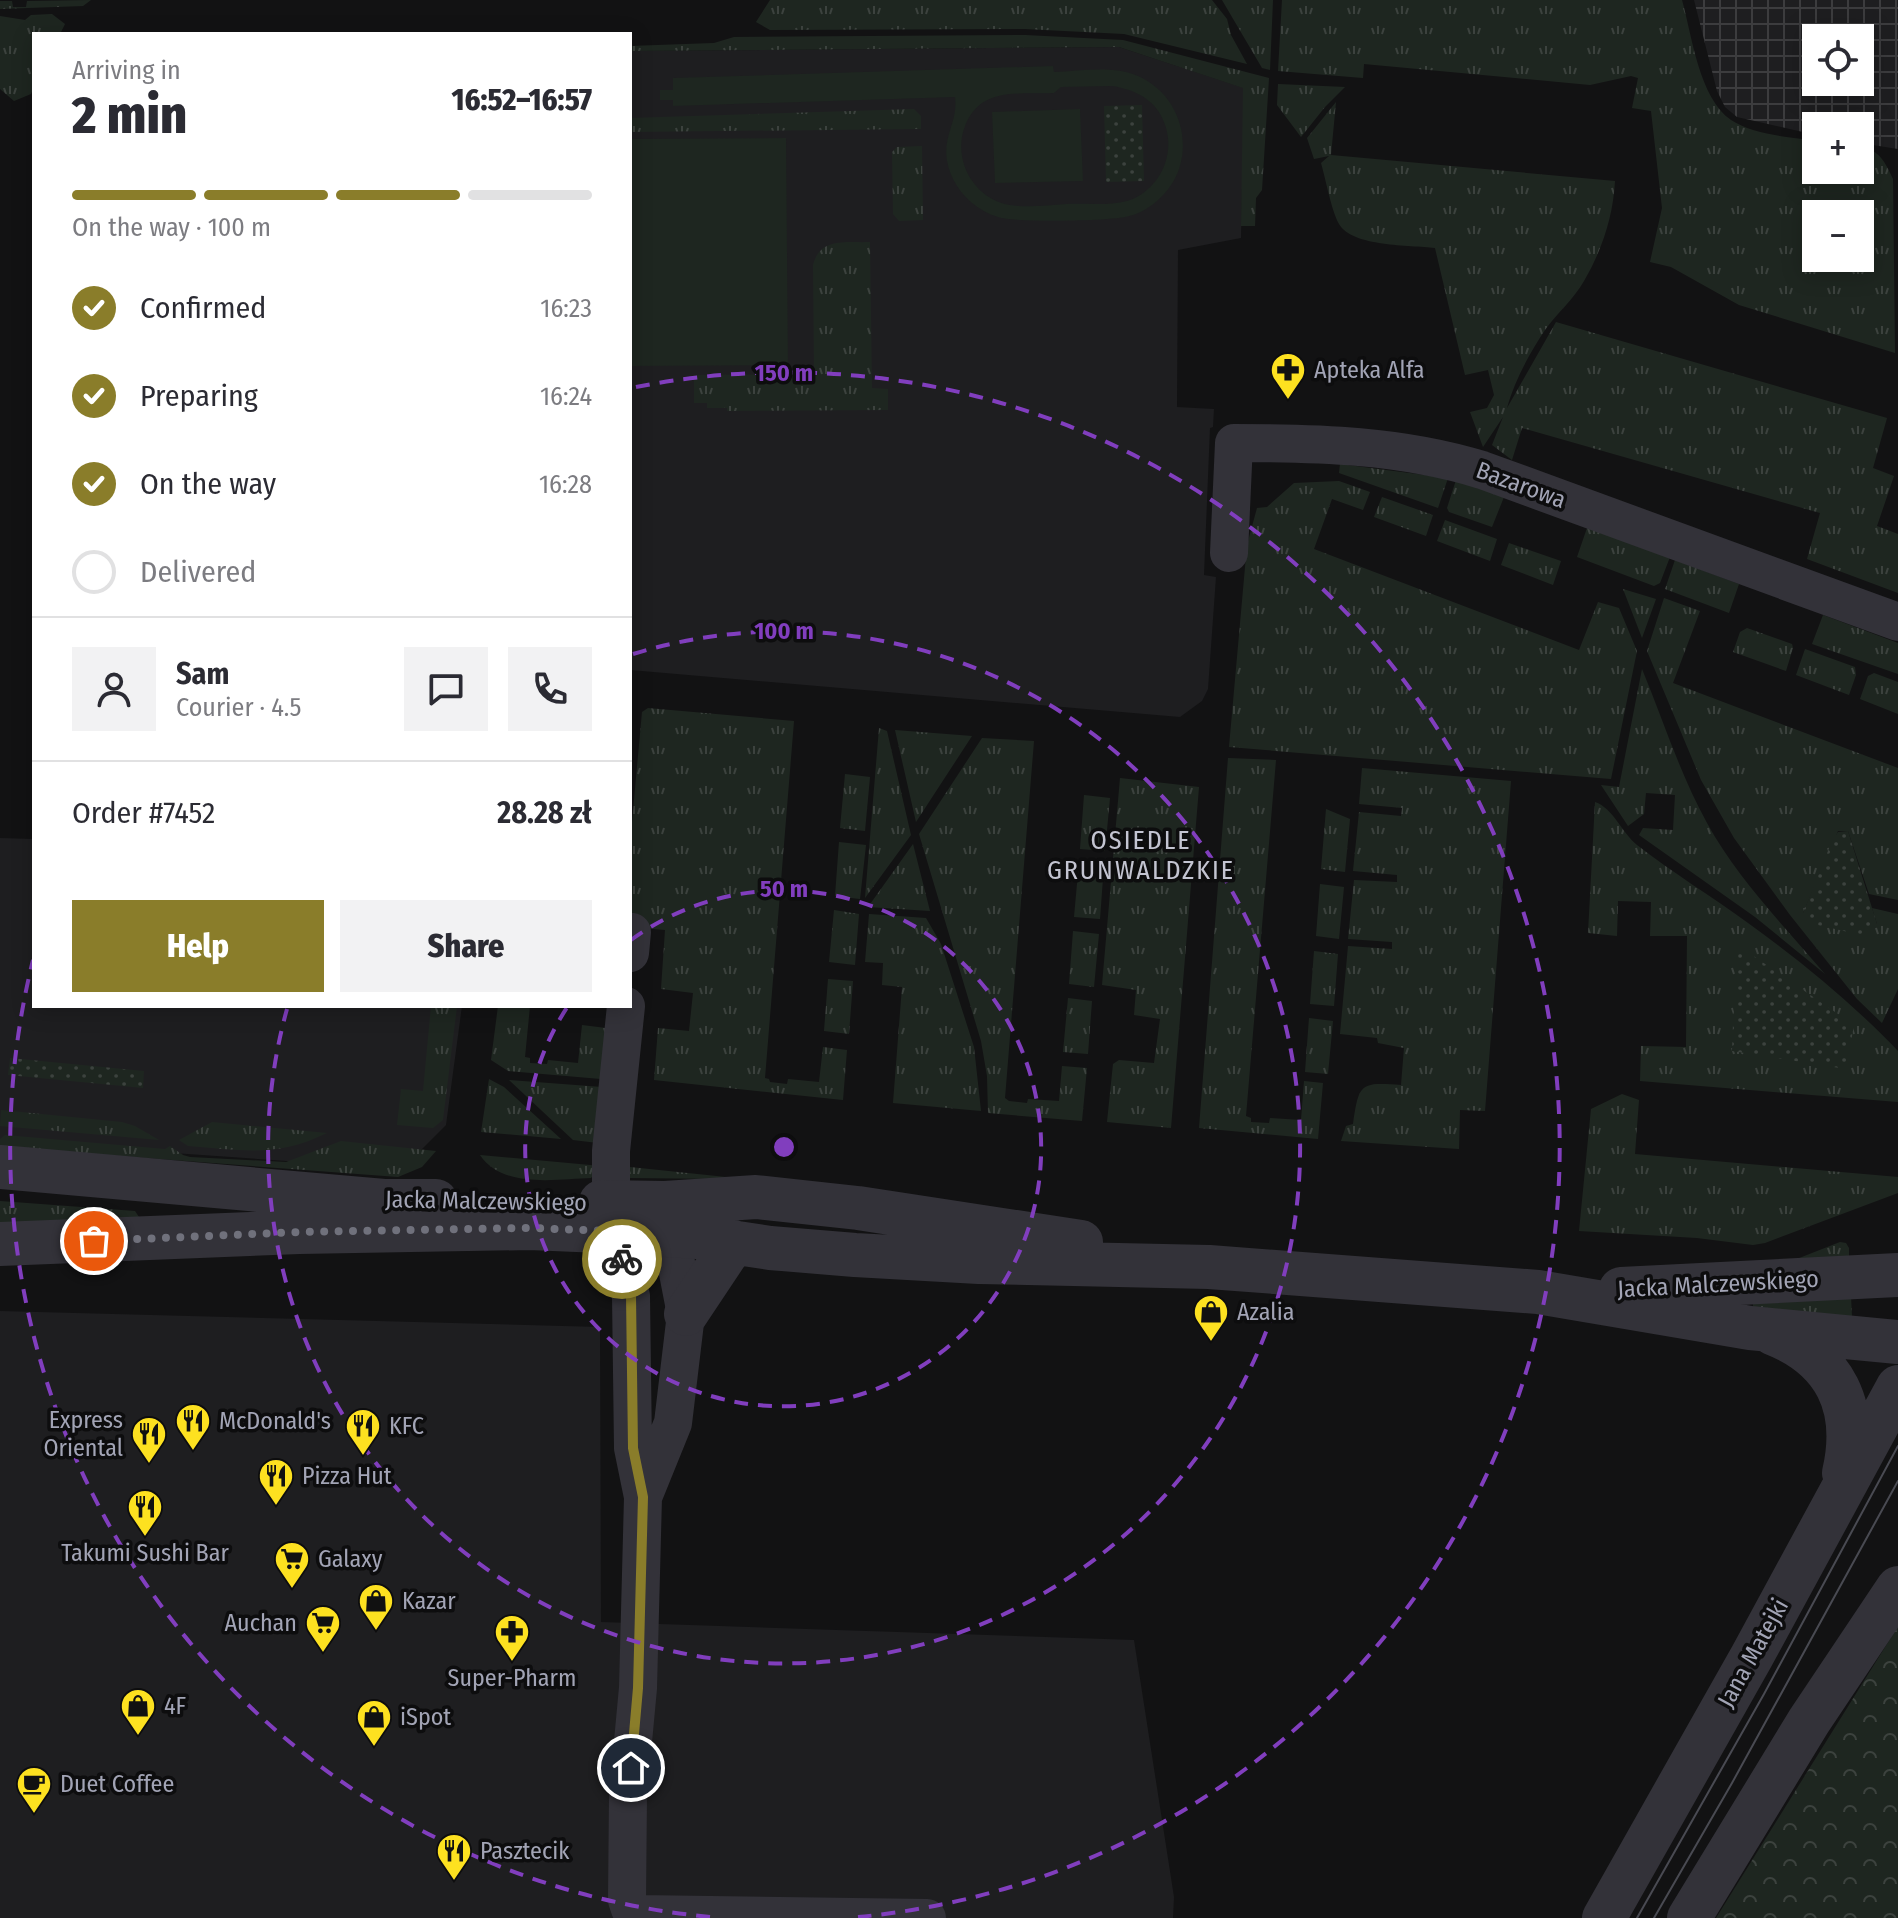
<!DOCTYPE html>
<meta charset="utf-8">
<style>
:root{--surface:#fff;--page:#f2f2f3;--text:#2b2b33;--muted:#7c7c81;--line:#e1e1e2;--accent:#8a7d2a}
body{margin:0;font-family:"Fira Sans Condensed",sans-serif;background:var(--page);color:var(--text);height:100vh;display:flex;flex-direction:column;font-size:30px;white-space:nowrap}
*{box-sizing:border-box;margin:0}
p{font-size:26px;color:var(--muted)}
.icon{flex:none;width:44px;height:44px;fill:none;stroke:currentColor;stroke-width:2;stroke-linecap:round;stroke-linejoin:round}
.map{position:relative;flex:1;overflow:hidden}
.panel{position:absolute;left:32px;top:32px;width:600px;height:976px;display:flex;flex-direction:column;background:var(--surface);border-radius:0px;box-shadow:0 4px 20px #0003}
.panel>*{flex:none}
.controls{position:absolute;left:1802px;top:24px;display:grid;gap:16px}
.controls a{display:grid;place-items:center;width:72px;height:72px;border-radius:0px;background:var(--surface);box-shadow:0 4px 20px #0003;font-size:40px}
.pin{position:absolute;display:grid;place-items:center;width:68px;height:68px;color:#fff;margin:-34px;border:4px solid #fff;border-radius:50%;box-shadow:0 2px 8px #0007}
.courier{position:absolute;display:grid;place-items:center;width:80px;height:80px;margin:-40px;border:6px solid #8a7d2a;border-radius:50%;background:#fff;color:#222;box-shadow:0 2px 10px #0007}
.headline em{font-style:normal;font-weight:800}
.headline div{display:flex;flex-direction:column-reverse}
.headline{display:flex;align-items:center;justify-content:space-between;height:136px;padding:0 40px}
h1{font-size:52px;font-weight:800;line-height:60px}
.bar{display:grid;grid-template-columns:repeat(4,1fr);gap:12px 8px;align-content:center;height:96px;padding:0 40px}
.bar i{height:10px;border-radius:6px;background:var(--line)}
.bar .active{background:var(--accent)}
.bar p{grid-column:span 4}
.line{display:flex;align-items:center;gap:20px;padding:0 40px;border-top:2px solid var(--line)}
.line div{flex:1}
.round{display:grid;place-items:center;flex:none;width:84px;height:84px;border-radius:0px;background:var(--page)}
ol{padding:0 40px;list-style:none}
li{display:flex;align-items:center;gap:24px;height:88px}
li p{margin-inline-start:auto}
li .icon{padding:8px;border-radius:50%;background:var(--accent);color:#fff;stroke-width:4}
li:last-child{color:var(--muted)}
li i{width:44px;height:44px;border:4px solid var(--line);border-radius:50%}
.action{display:flex;gap:16px;margin-top:auto;padding:16px 40px}
.action a{flex:1;height:92px;border-radius:0px;background:var(--accent);color:#fff;font-size:32px;font-weight:800;line-height:92px;text-align:center}
.action a+a{background:var(--page);color:var(--text)}
.map>svg:first-child{display:block}
.built{fill:#1e1e20}
.industrial{fill:url(#industrial-grid);fill-rule:evenodd}
.grass{fill:url(#grass-tufts);fill-rule:evenodd}
.forest{fill:url(#forest-crowns)}
.park{fill:url(#park-dots)}
.pitch{fill:#1e2620;fill-rule:evenodd}
.lines{fill:none;stroke-linecap:round;stroke-linejoin:round}
.minor{stroke:#333239;stroke-width:38}
.tertiary{stroke:#333239;stroke-width:44}
.tram{stroke:#494a52;stroke-width:2}
.done{stroke:#70717c;stroke-width:8;stroke-dasharray:0 14.4}
.route{stroke:#8a7d2a;stroke-width:10}
.ring{fill:none;stroke:#813ebe;stroke-width:4;stroke-dasharray:14 10}
.labels{text-anchor:middle;dominant-baseline:central;stroke-width:7;stroke-linejoin:round;paint-order:stroke}
.poi-label{font-size:24px;fill:#a2a4b5;stroke:#0d0d0e;text-anchor:start}
.street-label{font-size:24px;fill:#a2a4b5;stroke:#0d0d0e}
.neighbourhood-label{font-size:26px;letter-spacing:2px;fill:#c3c4d1;stroke:#0d0d0e}
.centre{fill:#813ebe;stroke:#0d0d0e;stroke-width:4}
.ring-label{font-size:24px;text-anchor:middle;font-weight:bold;fill:#813ebe;stroke:#0d0d0e;stroke-width:7;stroke-linejoin:round;paint-order:stroke}
</style>
<div class="map">
<svg width="1898" height="1918" viewBox="0 0 1898 1918">
<defs>
<pattern id="industrial-grid" width="8" height="8" patternUnits="userSpaceOnUse" patternTransform="scale(2)"><rect width="8" height="8" fill="#1e1e20"/><path d="M0 4h8M4 0v8" fill="none" stroke="#3c3c3e"/></pattern>
<pattern id="grass-tufts" width="24" height="20" patternUnits="userSpaceOnUse" patternTransform="scale(2)"><rect width="24" height="20" fill="#1e2620"/><path d="M3 7l-1-3M5 7V3M7 7l1-3M15 17l-1-3M17 17v-4M19 17l1-3" fill="none" stroke="#3c423e"/></pattern>
<pattern id="forest-crowns" width="20" height="18" patternUnits="userSpaceOnUse" patternTransform="scale(2)"><rect width="20" height="18" fill="#1e2620"/><path d="M2 6a3 3 0 1 1 6 0M12 15a3 3 0 1 1 6 0" fill="none" stroke="#3c423e"/></pattern>
<pattern id="park-dots" width="8" height="8" patternUnits="userSpaceOnUse" patternTransform="scale(2)"><rect width="8" height="8" fill="#1e2620"/><path d="M2 2h.1M6 6h.1" fill="none" stroke="#3c423e" stroke-width="1.8" stroke-linecap="round"/></pattern>
</defs>
<rect width="100%" height="100%" fill="#121213"/>
<path class="built" d="M1119 47 1244 88 1241 238 1178 250 1177 407 1214 409 1213 427 1210 428 1204 575 1216 577 1208 689 1202 701 1180 717 630 670V51Z
M0 838 34 839V1006H462L446 1125 402 1169 0 1141Z
M0 1311 600 1327 601 1622 1134 1640 1174 1897 1173 1918H0Z"/>
<path class="industrial" d="M1694 0H1898V149L1860 143V126H1816V135L1737 117 1725 107 1717 91ZM1816 38H1860V82H1816Z"/>
<path class="grass" d="M91 0 83 6 0 9V1H12L13 7H26L27 1Z
M770 0H1212L1227 19 1231 35 1247 64 1124 34 1025 29 770 30 756 22Z
M1222 0H1273L1270 70 1262 68Z
M1282 0H1682C1692 36 1699 98 1731 120 1754 135 1790 137 1816 141V170H1860V147C1880 150 1885 162 1893 179L1895 353 1739 305 1671 267 1650 262 1662 208 1651 111 1632 108 1638 78 1631 76 1590 85 1364 64 1363 78 1278 71ZM1816 214H1860V258H1816Z
M52 14 65 24 60 34H34V87L31 94 14 101 0 89V16L25 20 31 15Z
M1025 35 1123 40 1269 78 1262 190 1256 198 1255 226H1241L1243 88 1119 47 630 51V46L714 43 734 37Z
M1278 84 1345 87 1325 107 1301 137 1277 105Z
M1336 102 1331 155 1615 181C1613 217 1602 250 1584 281 1574 299 1557 313 1545 330 1530 352 1514 382 1507 408L1556 322 1887 418 1873 468 1894 476 1877 526 1898 534V593L1807 559 1820 513 1522 428 1512 460 1492 445 1503 417 1483 447 1470 412 1487 408 1494 395 1488 370 1465 375 1435 248C1411 245 1352 247 1339 224 1331 209 1326 180 1321 163L1329 156 1314 159 1307 138Z
M914 109 921 116V129L630 132V118Z
M922 146 923 220 899 221 893 214 892 152 897 147Z
M870 242 872 388 888 389V410L727 411V408H707V403H694V375L814 374 813 265C820 237 846 243 870 242Z
M1340 464 1448 478 1438 508 1339 473Z
M1456 480 1504 497 1492 527 1449 512 1447 508Z
M1339 481 1370 492 1363 510 1332 499 1314 549 1579 650 1598 602 1619 608 1637 651 1611 779 1229 747 1247 545 1257 508 1267 507 1294 483Z
M1382 497 1433 515 1426 536 1374 517Z
M1445 520 1497 539 1490 561 1437 541Z
M1587 528 1670 557 1660 583 1654 586 1577 557Z
M1509 543 1561 561 1553 585 1501 565Z
M1675 560 1739 584 1729 613 1665 589Z
M1623 589 1656 599 1642 638Z
M1664 598 1700 611 1673 683 1898 768V900L1869 894 1848 831H1838L1803 913 1877 924 1872 908 1898 914V989L1882 1023 1857 999 1790 915 1734 838 1701 780 1647 651Z
M1823 615 1898 643V674L1812 644Z
M1747 628 1792 644 1793 648 1786 671 1733 652 1740 632Z
M1805 649 1855 667 1856 675 1849 695 1796 675Z
M1642 669C1663 720 1680 774 1707 823 1737 878 1784 926 1825 974L1755 917 1639 835 1643 828 1673 830 1675 795 1646 793 1644 814 1628 826 1601 785 1619 787Z
M1874 673 1898 682V714L1860 699 1868 676Z
M648 708 794 721 765 1078 769 1079 770 1082 787 1084 788 1079 819 1082 823 1047 847 1050 843 1100 654 1080 658 1028 689 1031 693 993 661 989 665 930 630 927V844L642 712Z
M879 728 887 731 911 835 865 898Z
M895 730 972 736 916 822Z
M982 738 1034 741 1005 1098 1009 1101 1027 1103 1028 1099 1059 1101 1062 1066 1087 1068 1082 1121 988 1113 987 1076 981 1041 919 834Z
M1228 758 1276 760 1246 1116 1251 1118V1122L1269 1123 1270 1118 1301 1120 1304 1081 1323 1083 1318 1139 1199 1128Z
M1362 768 1511 781 1485 1111 1460 1110 1459 1149 1341 1141 1346 1126 1353 1124C1359 1083 1360 1082 1401 1085L1404 1048 1378 1043 1377 1038 1340 1034 1348 946 1392 949V942L1348 939 1354 880 1397 882V875L1353 871 1359 812 1401 816 1402 808 1359 804Z
M845 774 870 777 865 831 840 828Z
M1120 778 1199 787 1171 1128 1107 1122 1113 1064 1119 1060 1154 1063 1160 1019 1134 1015 1136 990 1102 985Z
M1084 795 1110 798 1105 851 1080 849Z
M1595 802C1613 808 1622 833 1637 845 1673 873 1711 896 1748 923 1801 961 1853 1004 1898 1051V1102L1640 1081 1641 1046 1686 1047 1687 936H1650L1651 902 1618 901 1617 936 1588 933Z
M1326 809 1350 819 1345 872 1321 869Z
M839 842 866 845 860 899 835 896Z
M913 844 930 911 868 907Z
M1079 862 1104 864 1100 919 1074 917Z
M1320 884 1344 887 1339 939 1316 936Z
M834 910 859 914 855 965 829 962Z
M869 914 926 918 941 944 974 1047 981 1111 893 1103 902 987 882 985 883 963 865 962Z
M1073 931 1099 934 1094 987 1069 984Z
M1314 951 1338 954 1334 1006 1310 1004Z
M828 979 853 981 849 1034 824 1031Z
M1068 998 1092 1001 1088 1054 1063 1052Z
M431 1006H457L443 1120 433 1128 397 1125 401 1089 423 1091Z
M498 1006H530L525 1057 530 1058V1063L547 1064 548 1060 578 1063 582 1025 606 1028 601 1079 508 1071 491 1060Z
M1309 1018 1333 1021 1328 1074 1305 1072Z
M489 1079 504 1087 561 1139 481 1132Z
M509 1080 602 1087 598 1143 573 1140Z
M1622 1094 1639 1100 1635 1154 1898 1177V1193L1765 1243 1753 1245 1697 1238 1579 1231 1591 1109Z
M1 1110 122 1122 135 1126 159 1140 0 1126Z
M212 1122 327 1133C276 1158 243 1150 188 1146L179 1140Z
M5 1135 165 1149 170 1146 183 1155 190 1157 286 1162 341 1141 436 1151 422 1167 398 1177 0 1147V1139Z
M480 1155 601 1166 591 1178C556 1179 503 1189 480 1155Z
M630 1167 726 1177 727 1179 629 1178Z
M0 1201 135 1211 139 1217 0 1226Z
M1840 1242 1846 1243 1849 1248V1260L1784 1264Z
M1851 1296 1852 1317 1753 1308V1303Z"/>
<path class="forest" d="M1898 1626V1918H1716L1897 1628Z"/>
<path class="park" d="M1142 105 1144 181 1106 182 1104 106Z
M1848 831 1877 924 1866 936 1813 924 1806 919 1803 913 1832 841 1838 832Z
M1736 944 1854 1025 1846 1069 1732 1051Z
M10 1058 144 1071 143 1088 8 1075Z"/>
<path class="pitch" d="M1053 66 1054 72C1081 71 1113 65 1138 76 1188 98 1199 166 1157 201 1148 209 1137 215 1125 217 1105 221 1016 223 998 217 978 211 962 197 953 179 935 140 959 127 955 97L673 106V100H660V90H673V78ZM1112 86C1138 90 1159 102 1166 128 1175 158 1157 192 1127 201 1108 206 1085 203 1066 204 1048 205 1028 208 1010 205 974 199 952 160 965 126 981 86 1019 95 1054 93L1061 87Z
M1080 109 1083 181 995 183 992 112Z
M786 138 788 365 630 366V139Z"/>
<g class="lines">
<path class="minor" d="M1229 553 1234 443C1319 443 1401 445 1482 470L1898 622
M630 953 632 932
M626 1006 611 1151V1203L614 1231 631 1296 633 1448 643 1497
M665 1206 686 1314 673 1423 643 1497 638 1688 628 1795 627 1900 630 1909 638 1914 927 1918"/>
<path class="tertiary" d="M0 1167 384 1201H436
M601 1202 665 1203 756 1197 858 1208 1081 1242
M0 1244 299 1232 530 1228 624 1232 697 1237 770 1248 855 1255 979 1262 1209 1267 1538 1292 1750 1328 1898 1342
M1621 1289 1898 1275
M686 1314 734 1242
M1772 1333C1836 1358 1859 1407 1844 1473
M1604 1918 1752 1656 1898 1387
M1689 1918 1809 1721 1898 1588"/>
<path class="tram" d="M1637 1918 1764 1694 1898 1446
M1654 1918 1732 1783 1898 1481"/>
</g>
<g class="lines">
<path class="done" d="M94 1241 299 1232 530 1228 614 1231 622 1259"/>
<path class="route" d="M622 1259 631 1296 633 1448 643 1497 638 1688 631 1768"/>
</g>
<g class="ring">
<path d="M631 940A258 258 0 1 1 568 1006"/>
<path d="M633 654A516 516 0 1 1 287 1009"/>
<path d="M710 1917A774 774 0 0 1 33 960M636 387A774 774 0 1 1 858 1917"/>
</g>
<defs>
<symbol id="pharmacy-pin" viewBox="-11 -11 22 30"><path d="M0 17L-7.5 6A9.5 9.5 0 1 1 7.5 6Z" fill="#fde120" stroke="#0d0d0e"/><path d="M-2-6h4v4h4v4h-4v4h-4v-4h-4v-4h4Z" fill="#111"/></symbol>
<symbol id="shop-pin" viewBox="-11 -11 22 30"><path d="M0 17L-7.5 6A9.5 9.5 0 1 1 7.5 6Z" fill="#fde120" stroke="#0d0d0e"/><path d="M-5-2.5h2.3a2.7 3.5 0 0 1 5.4 0H5L5.5 6h-11ZM-1.5-2.5h3a1.5 2.3 0 0 0-3 0Z" fill="#111"/></symbol>
<symbol id="restaurant-pin" viewBox="-11 -11 22 30"><path d="M0 17L-7.5 6A9.5 9.5 0 1 1 7.5 6Z" fill="#fde120" stroke="#0d0d0e"/><path d="M-5-6h1v4h1v-4h1v4h1v-4h1v5L-1.5 .5V6h-2V.5L-5-1ZM5-6V6H3V1.5H1.5Q1.5-4 5-6Z" fill="#111"/></symbol>
<symbol id="supermarket-pin" viewBox="-11 -11 22 30"><path d="M0 17L-7.5 6A9.5 9.5 0 1 1 7.5 6Z" fill="#fde120" stroke="#0d0d0e"/><path d="M-6-5.5h2.5l.6 2H6L4.5 2H-2.5L-4.4-4H-6ZM-1.5 3.2a1.3 1.3 0 1 0 .1 0ZM3 3.2a1.3 1.3 0 1 0 .1 0Z" fill="#111"/></symbol>
<symbol id="cafe-pin" viewBox="-11 -11 22 30"><path d="M0 17L-7.5 6A9.5 9.5 0 1 1 7.5 6Z" fill="#fde120" stroke="#0d0d0e"/><path d="M-5.5-4.5H6V0H3Q3 3.5 0 3.5H-2.5Q-5.5 3.5-5.5 0ZM3-3.2v2h1.7v-2ZM-6 4.5H4V6H-6Z" fill="#111"/></symbol>
</defs>
<g fill-rule="evenodd">
<use href="#pharmacy-pin" x="1268" y="350" width="40" height="54"/>
<use href="#shop-pin" x="1191" y="1292" width="40" height="54"/>
<use href="#restaurant-pin" x="173" y="1401" width="40" height="54"/>
<use href="#restaurant-pin" x="343" y="1406" width="40" height="54"/>
<use href="#restaurant-pin" x="129" y="1414" width="40" height="54"/>
<use href="#restaurant-pin" x="256" y="1456" width="40" height="54"/>
<use href="#restaurant-pin" x="125" y="1487" width="40" height="54"/>
<use href="#supermarket-pin" x="272" y="1539" width="40" height="54"/>
<use href="#shop-pin" x="356" y="1581" width="40" height="54"/>
<use href="#supermarket-pin" x="303" y="1603" width="40" height="54"/>
<use href="#pharmacy-pin" x="492" y="1612" width="40" height="54"/>
<use href="#shop-pin" x="118" y="1686" width="40" height="54"/>
<use href="#shop-pin" x="354" y="1697" width="40" height="54"/>
<use href="#cafe-pin" x="14" y="1764" width="40" height="54"/>
<use href="#restaurant-pin" x="434" y="1831" width="40" height="54"/>
</g>
<g class="labels">
<g class="poi-label">
<text x="1314" y="370">Apteka Alfa</text>
<text x="1237" y="1312">Azalia</text>
<text x="123" y="1420" text-anchor="end">Express<tspan x="123" dy="28">Oriental</tspan></text>
<text x="219" y="1421">McDonald's</text>
<text x="389" y="1426">KFC</text>
<text x="302" y="1476">Pizza Hut</text>
<text x="145" y="1553" text-anchor="middle">Takumi Sushi Bar</text>
<text x="318" y="1559">Galaxy</text>
<text x="402" y="1601">Kazar</text>
<text x="297" y="1623" text-anchor="end">Auchan</text>
<text x="512" y="1678" text-anchor="middle">Super-Pharm</text>
<text x="164" y="1706">4F</text>
<text x="400" y="1717">iSpot</text>
<text x="60" y="1784">Duet Coffee</text>
<text x="480" y="1851">Pasztecik</text>
</g>
<g class="street-label">
<text transform="translate(1521 485) rotate(20)">Bazarowa</text>
<text transform="translate(486 1201) rotate(1)">Jacka Malczewskiego</text>
<text transform="translate(1718 1284) rotate(-3)">Jacka Malczewskiego</text>
<text transform="translate(1753 1653) rotate(-61)">Jana Matejki</text>
</g>
<g class="neighbourhood-label">
<text x="1141" y="840">OSIEDLE<tspan x="1141" dy="30">GRUNWALDZKIE</tspan></text>
</g>
</g>
<circle cx="784" cy="1147" r="12" class="centre"/>
<g class="ring-label">
<text x="784" y="381">150 m</text>
<text x="784" y="639">100 m</text>
<text x="784" y="897">50 m</text>
</g>
</svg>
<div class="controls">
<a><svg class="icon" aria-label="locate" viewBox="0 0 24 24"><circle cx="12" cy="12" r="6"/><path d="M12 2v4M12 18v4M2 12h4M18 12h4"/></svg></a>
<a>+</a>
<a>−</a>
</div>
<div class="pin" style="left:94px;top:1241px;background:#ea580c"><svg class="icon" aria-label="bag" viewBox="0 0 24 24"><path d="M5 8h14l-1 12H6zM9 8a3 3 0 0 1 6 0"/></svg></div>
<div class="pin" style="left:631px;top:1768px;background:#1f2937"><svg class="icon" aria-label="home" viewBox="0 0 24 24"><path d="M3 11l9-7 9 7M6 9v11h12V9"/></svg></div>
<div class="courier" style="left:622px;top:1259px"><svg class="icon" aria-label="bike" viewBox="0 0 24 24"><circle cx="6" cy="16" r="4"/><circle cx="18" cy="16" r="4"/><path d="M6 16l4-8h5l3 8M10 8l3 8H6M13 5h3"/></svg></div>
<section class="panel">
<div class="headline"><div><h1>2 min</h1><p>Arriving in</p></div><em>16:52–16:57</em></div>
<div class="bar"><i class="active"></i><i class="active"></i><i class="active"></i><i></i><p>On the way · 100 m</p></div>
<ol>
<li><svg class="icon" aria-label="check" viewBox="0 0 24 24"><path d="M5 12l5 5 9-10"/></svg>Confirmed<p>16:23</p></li>
<li><svg class="icon" aria-label="check" viewBox="0 0 24 24"><path d="M5 12l5 5 9-10"/></svg>Preparing<p>16:24</p></li>
<li><svg class="icon" aria-label="check" viewBox="0 0 24 24"><path d="M5 12l5 5 9-10"/></svg>On the way<p>16:28</p></li>
<li><i></i>Delivered</li>
</ol>
<div class="line" style="height:144px"><a class="round"><svg class="icon" aria-label="person" viewBox="0 0 24 24"><circle cx="12" cy="8" r="4"/><path d="M4 21q1-7 8-7t8 7"/></svg></a><div><b>Sam</b><p>Courier · 4.5</p></div><a class="round"><svg class="icon" aria-label="chat" viewBox="0 0 24 24"><path d="M4 5h16v11H9l-5 4z"/></svg></a><a class="round"><svg class="icon" aria-label="phone" viewBox="0 0 24 24"><path d="M5 4h4l2 5-3 2q2 4 5 5l2-3 5 2v4C11 20 4 13 5 4z"/></svg></a></div>
<div class="line" style="height:104px"><div>Order #7452</div><b>28.28 zł</b></div>
<div class="action"><a>Help</a><a>Share</a></div>
</section>
</div>
